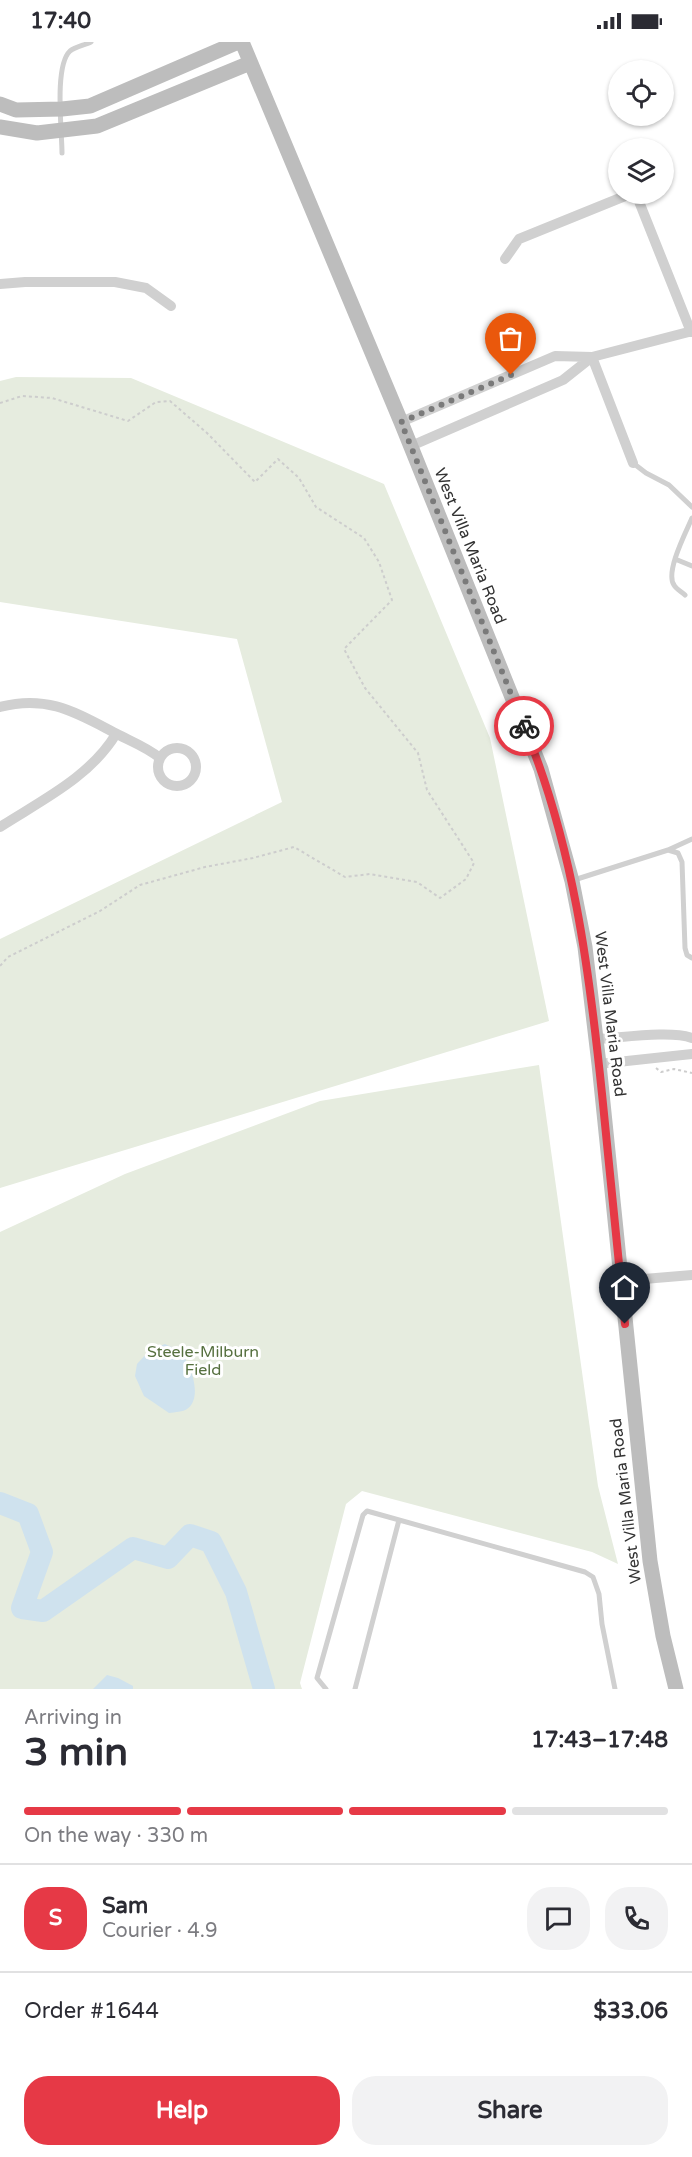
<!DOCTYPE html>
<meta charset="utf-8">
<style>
:root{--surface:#fff;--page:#f2f2f3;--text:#2b2b33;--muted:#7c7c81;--line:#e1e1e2;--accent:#e63946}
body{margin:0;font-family:"Varela Round",sans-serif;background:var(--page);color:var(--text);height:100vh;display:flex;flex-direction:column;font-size:22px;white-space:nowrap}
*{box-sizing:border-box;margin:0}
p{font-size:20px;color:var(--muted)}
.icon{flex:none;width:33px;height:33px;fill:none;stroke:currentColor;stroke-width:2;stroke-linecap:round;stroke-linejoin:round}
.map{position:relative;height:1647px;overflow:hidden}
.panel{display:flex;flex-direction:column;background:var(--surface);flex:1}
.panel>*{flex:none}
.fabs{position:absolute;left:608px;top:18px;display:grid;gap:12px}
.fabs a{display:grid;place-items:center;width:66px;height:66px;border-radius:50%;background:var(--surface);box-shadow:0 2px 4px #0004;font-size:30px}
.pin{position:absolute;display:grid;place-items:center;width:51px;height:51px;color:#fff;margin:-62px -26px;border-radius:50% 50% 50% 0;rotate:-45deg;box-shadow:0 0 6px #0007}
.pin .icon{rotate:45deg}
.courier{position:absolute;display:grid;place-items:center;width:60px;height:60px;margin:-30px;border:4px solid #e63946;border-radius:50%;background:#fff;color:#222;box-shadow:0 2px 8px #0007}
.summary em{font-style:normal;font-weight:700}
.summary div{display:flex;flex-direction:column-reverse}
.summary{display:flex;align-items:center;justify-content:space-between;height:102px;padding:0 24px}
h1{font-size:39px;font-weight:700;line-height:45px}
.bar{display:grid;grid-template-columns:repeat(4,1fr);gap:9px 6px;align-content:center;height:72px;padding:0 24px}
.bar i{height:8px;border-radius:4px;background:var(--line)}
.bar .current{background:var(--accent)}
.bar p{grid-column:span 4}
.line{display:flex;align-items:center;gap:15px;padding:0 24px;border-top:2px solid var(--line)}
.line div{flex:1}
.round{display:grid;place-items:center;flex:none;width:63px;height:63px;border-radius:24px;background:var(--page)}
.primary-button{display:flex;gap:12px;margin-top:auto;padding:12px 24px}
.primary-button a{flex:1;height:69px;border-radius:24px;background:var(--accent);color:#fff;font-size:24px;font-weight:700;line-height:69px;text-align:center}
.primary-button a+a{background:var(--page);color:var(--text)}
.status{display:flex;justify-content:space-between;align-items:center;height:42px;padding:0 30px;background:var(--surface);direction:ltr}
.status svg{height:16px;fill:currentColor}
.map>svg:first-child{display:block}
.green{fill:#e6ecdf}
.water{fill:#cfe2ee}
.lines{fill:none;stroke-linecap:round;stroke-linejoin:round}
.river{stroke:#cfe2ee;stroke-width:22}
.path{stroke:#cdcdcd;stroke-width:2;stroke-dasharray:3 3;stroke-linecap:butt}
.lane{stroke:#d0d0d0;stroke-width:5}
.street{stroke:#d0d0d0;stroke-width:10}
.secondary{stroke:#bdbdbd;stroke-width:15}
.done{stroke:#7a7a7a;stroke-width:6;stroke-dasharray:0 10.8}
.route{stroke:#e63946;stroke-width:8}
.labels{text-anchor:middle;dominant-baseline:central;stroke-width:6;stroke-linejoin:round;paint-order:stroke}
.street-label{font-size:16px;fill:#333;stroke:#fff}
.park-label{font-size:16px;fill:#56703f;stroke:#fff}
</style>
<div class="status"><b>17:40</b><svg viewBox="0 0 49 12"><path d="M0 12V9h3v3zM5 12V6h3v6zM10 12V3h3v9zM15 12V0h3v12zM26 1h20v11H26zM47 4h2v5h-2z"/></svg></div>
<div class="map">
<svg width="692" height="1647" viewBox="0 0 692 1647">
<rect width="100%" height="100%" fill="#fff"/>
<path class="green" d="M16 335 131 336 384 442 490 696 549 979 0 1146V897L282 760 237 597 0 560V339Z
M539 1023 598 1444 618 1522 592 1510 362 1449 346 1462 300 1641 302 1647H0V1190L125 1132 320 1059Z"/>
<path class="water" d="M165 1302C169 1304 174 1306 178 1308 190 1318 204 1356 187 1367 183 1370 175 1370 169 1371L144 1354 135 1334 137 1322 150 1308Z
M107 1633 118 1636 133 1644V1647H93Z"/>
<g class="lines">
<path class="river" d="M0 1461 28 1472 42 1510 22 1566 43 1569 133 1506 168 1516 190 1493 211 1500 236 1550 264 1647"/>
<path class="path" d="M0 361 22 354 52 356 128 379 156 360 170 359 207 391 255 440 278 417 299 436 316 465 364 496 379 520 392 558 344 607 365 646 418 711 427 748 474 821 466 837 440 856 417 840 370 832 345 835 294 805 253 816 205 825 140 843 100 869 8 915 0 924
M656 1026 661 1030 674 1027 692 1031"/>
<path class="lane" d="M62 111C62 89 54 24 70 9 75 5 85 3 91 0
M633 421 646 431 669 443 692 465
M675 517 692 524
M685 553C682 550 676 547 674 543 665 530 686 490 692 476
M668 808 692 797
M574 838 668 808 678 811 682 820 685 906 687 913 692 916
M326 1647 317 1636 363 1473 367 1469 585 1530 593 1535 599 1552 602 1582 615 1647
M355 1647 399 1478"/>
<path class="street" d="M636 152 691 290
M505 217 519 197 630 152
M0 242 25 240H115L146 246 171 264
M592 315 633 421
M401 380 555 314 592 315 692 289
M411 404 563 338 592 315
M0 665C49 652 78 672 119 693 133 700 148 706 160 716
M158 725a19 19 0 1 1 38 0a19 19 0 1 1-38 0Z
M0 785C42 758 90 735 116 692
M596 997C620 996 671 988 692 996
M599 1022 692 1012
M620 1239 692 1233"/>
<path class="secondary" d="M242 0 401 380 541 727 572 839 585 905 599 1022 650 1519 663 1594 676 1647
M0 62 16 68 62 67 90 64 238 0
M0 85 37 91 97 84 250 21"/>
</g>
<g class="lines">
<path class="done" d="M511 333 401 380 524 684"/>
<path class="route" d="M524 684C573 802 589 925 602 1052 610 1128 617 1205 625 1282"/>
</g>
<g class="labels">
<g class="street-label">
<text transform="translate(470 504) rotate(68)">West Villa Maria Road</text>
<text transform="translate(610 972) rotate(83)">West Villa Maria Road</text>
<text transform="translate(626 1459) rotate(-97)">West Villa Maria Road</text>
</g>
<g class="park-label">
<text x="203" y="1310">Steele-Milburn<tspan x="203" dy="18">Field</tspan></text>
</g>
</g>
</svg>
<div class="fabs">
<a><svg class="icon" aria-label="locate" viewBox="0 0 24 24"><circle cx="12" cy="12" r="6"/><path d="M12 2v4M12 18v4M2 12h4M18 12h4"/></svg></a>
<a><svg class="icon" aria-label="layers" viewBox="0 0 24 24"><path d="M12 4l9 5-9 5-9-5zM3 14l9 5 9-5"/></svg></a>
</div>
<div class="pin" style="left:511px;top:333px;background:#ea580c"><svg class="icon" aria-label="bag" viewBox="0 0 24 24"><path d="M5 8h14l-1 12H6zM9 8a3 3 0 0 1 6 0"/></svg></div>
<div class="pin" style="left:625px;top:1282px;background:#1f2937"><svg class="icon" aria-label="home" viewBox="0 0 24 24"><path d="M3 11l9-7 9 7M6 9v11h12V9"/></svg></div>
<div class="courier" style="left:524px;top:684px"><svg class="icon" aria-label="bike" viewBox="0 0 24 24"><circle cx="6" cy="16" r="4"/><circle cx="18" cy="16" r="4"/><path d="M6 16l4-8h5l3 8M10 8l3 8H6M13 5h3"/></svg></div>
</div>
<section class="panel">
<div class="summary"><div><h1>3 min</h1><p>Arriving in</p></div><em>17:43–17:48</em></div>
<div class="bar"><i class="current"></i><i class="current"></i><i class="current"></i><i></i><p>On the way · 330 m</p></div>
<div class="line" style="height:108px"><b class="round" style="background:var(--accent);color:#fff">S</b><div><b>Sam</b><p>Courier · 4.9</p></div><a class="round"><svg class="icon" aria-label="chat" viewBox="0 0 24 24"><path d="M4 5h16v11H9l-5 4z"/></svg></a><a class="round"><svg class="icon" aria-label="phone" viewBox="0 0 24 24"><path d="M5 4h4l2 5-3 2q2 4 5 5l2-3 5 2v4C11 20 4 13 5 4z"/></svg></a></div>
<div class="line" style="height:78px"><div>Order #1644</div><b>$33.06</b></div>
<div class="primary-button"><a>Help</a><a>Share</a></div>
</section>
